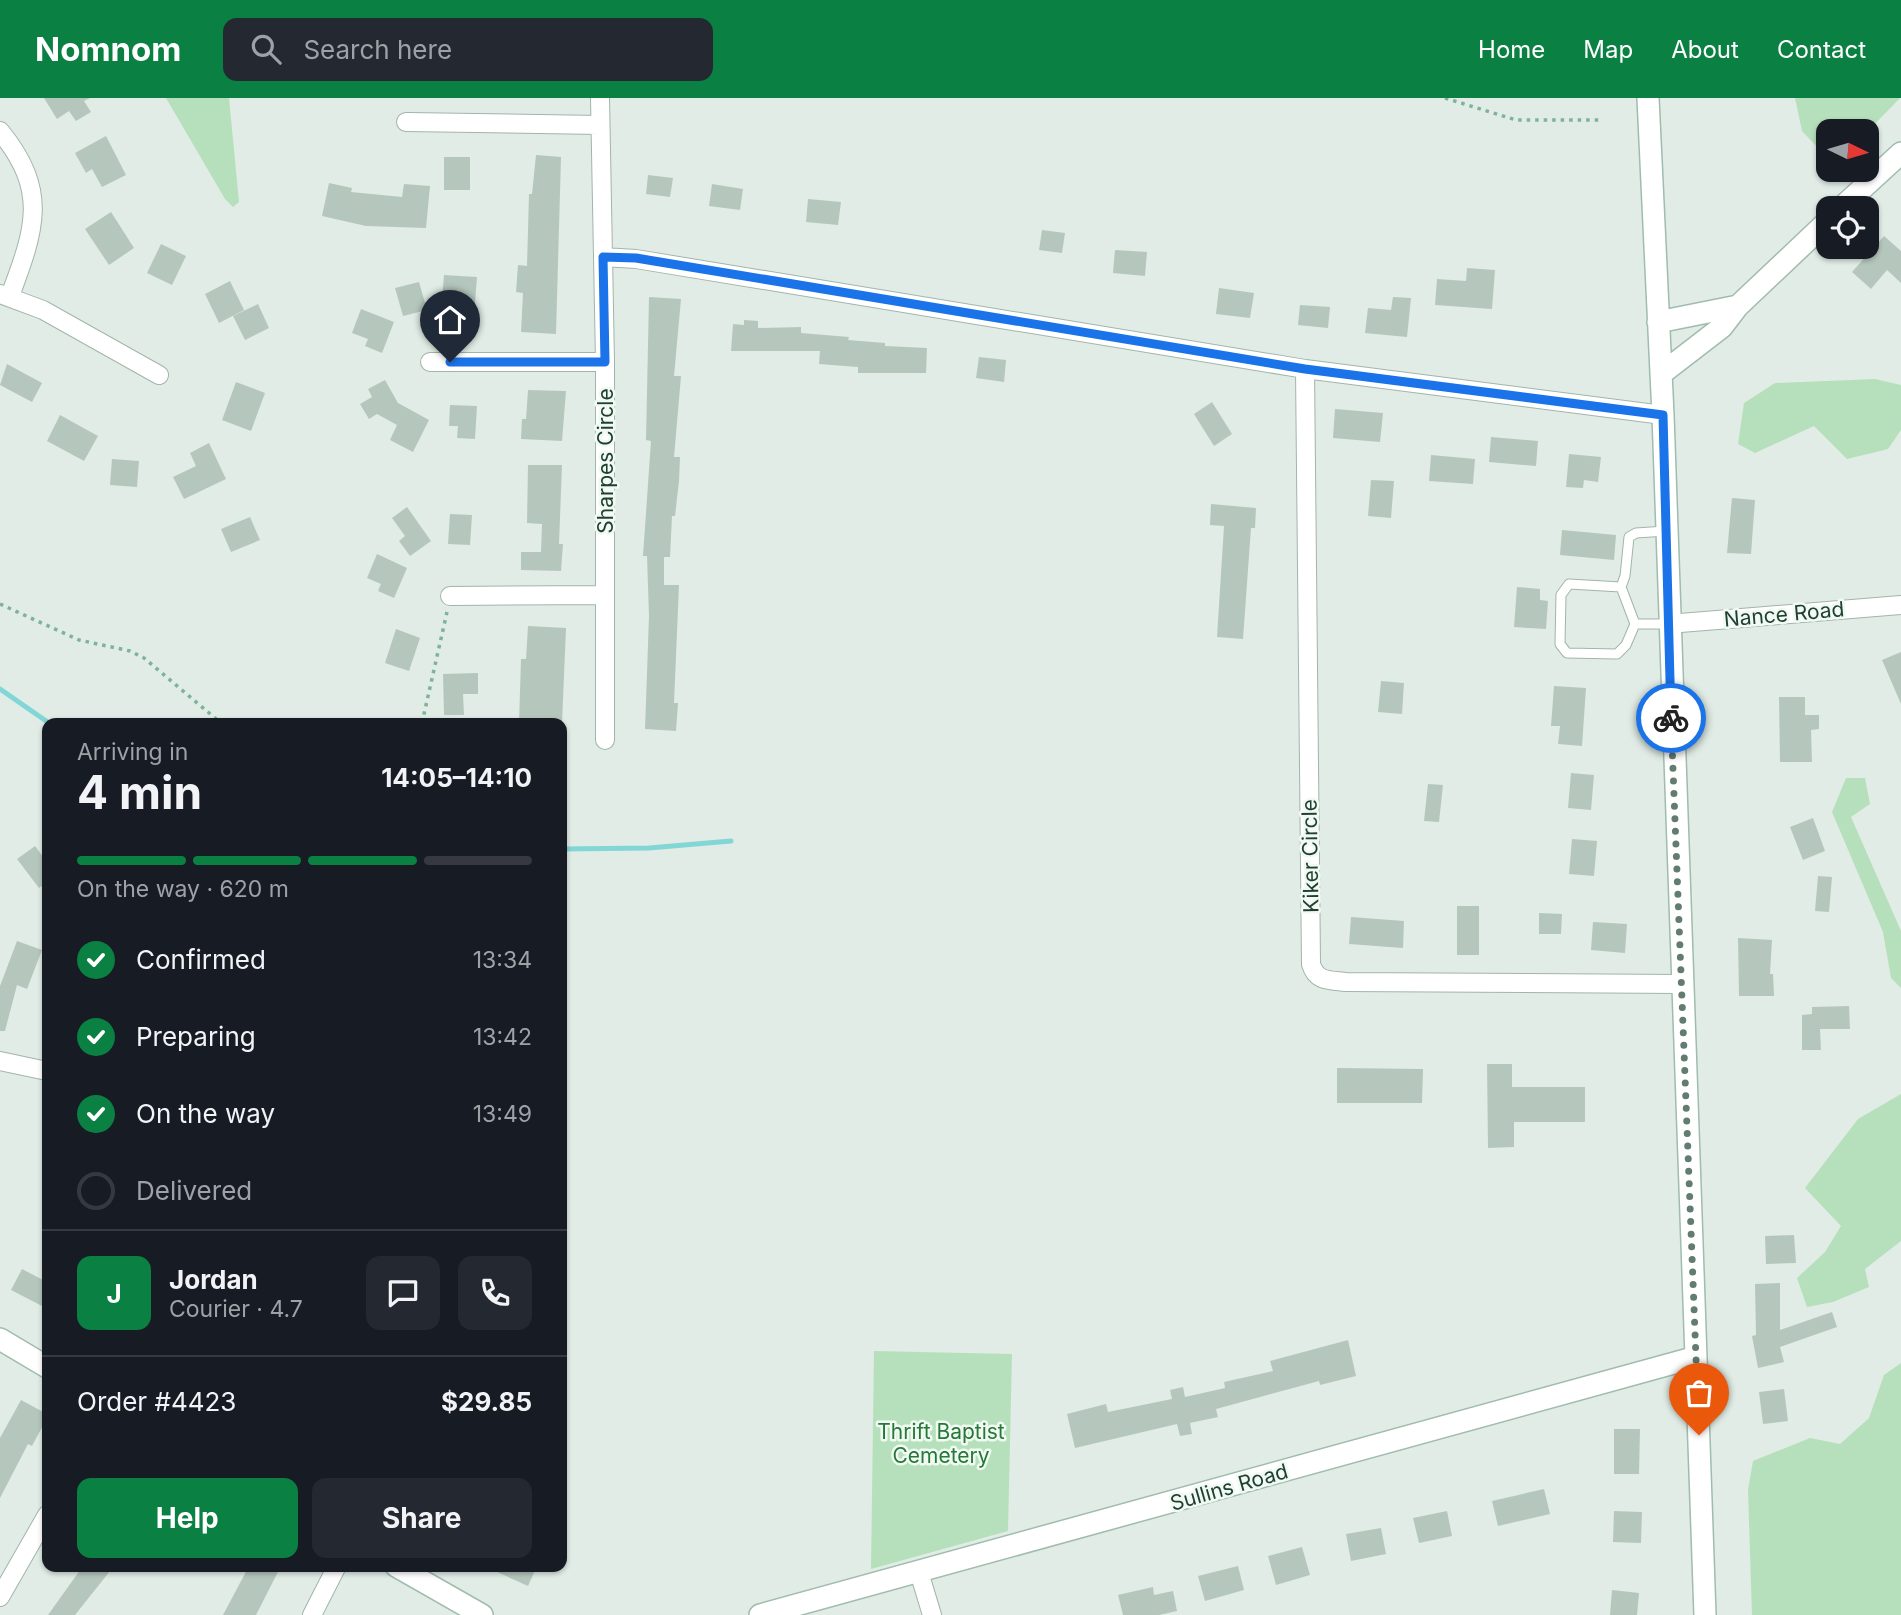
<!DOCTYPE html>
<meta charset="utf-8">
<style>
:root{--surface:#171b24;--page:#242831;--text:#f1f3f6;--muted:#9ea1a6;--line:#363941;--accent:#0b8043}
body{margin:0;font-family:Inter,sans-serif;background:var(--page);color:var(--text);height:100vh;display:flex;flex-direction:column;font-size:26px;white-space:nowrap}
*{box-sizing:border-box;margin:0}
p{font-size:23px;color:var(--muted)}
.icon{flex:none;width:38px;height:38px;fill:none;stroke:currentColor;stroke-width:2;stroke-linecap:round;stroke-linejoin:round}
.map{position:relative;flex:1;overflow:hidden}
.details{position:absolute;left:42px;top:620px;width:525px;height:854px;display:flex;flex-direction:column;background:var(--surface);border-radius:14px;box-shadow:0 2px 5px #0004}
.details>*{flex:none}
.needle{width:46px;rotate:95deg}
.controls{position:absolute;left:1816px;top:21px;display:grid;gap:14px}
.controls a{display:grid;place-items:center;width:63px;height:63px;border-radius:14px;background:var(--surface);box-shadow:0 2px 5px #0004;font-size:35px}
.pin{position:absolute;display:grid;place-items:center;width:60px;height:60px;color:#fff;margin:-72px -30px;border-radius:50% 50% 50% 0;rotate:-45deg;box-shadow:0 0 7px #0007}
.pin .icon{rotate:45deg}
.courier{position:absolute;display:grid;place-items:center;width:70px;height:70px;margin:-35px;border:5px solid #1a73e8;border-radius:50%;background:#fff;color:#222;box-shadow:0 2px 9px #0007}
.summary em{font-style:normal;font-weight:700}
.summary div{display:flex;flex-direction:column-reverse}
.summary{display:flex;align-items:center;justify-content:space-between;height:119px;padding:0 35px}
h1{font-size:46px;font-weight:700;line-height:52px}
.bar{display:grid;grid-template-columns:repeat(4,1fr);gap:10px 7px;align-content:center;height:84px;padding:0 35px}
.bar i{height:9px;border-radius:5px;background:var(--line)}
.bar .current{background:var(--accent)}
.bar p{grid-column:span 4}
.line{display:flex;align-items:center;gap:18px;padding:0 35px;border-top:2px solid var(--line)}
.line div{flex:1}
.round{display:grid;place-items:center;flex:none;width:74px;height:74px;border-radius:14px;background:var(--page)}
ol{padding:0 35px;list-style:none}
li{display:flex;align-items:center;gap:21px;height:77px}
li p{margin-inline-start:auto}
li .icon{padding:7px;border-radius:50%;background:var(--accent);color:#fff;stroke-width:4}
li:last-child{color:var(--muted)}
li i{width:38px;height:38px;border:4px solid var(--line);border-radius:50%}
.button{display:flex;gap:14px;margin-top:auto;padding:14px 35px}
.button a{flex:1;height:80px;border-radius:14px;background:var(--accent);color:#fff;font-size:28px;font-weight:700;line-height:80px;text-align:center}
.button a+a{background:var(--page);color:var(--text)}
header{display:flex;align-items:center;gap:42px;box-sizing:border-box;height:98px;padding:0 35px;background:var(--accent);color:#fff}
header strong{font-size:33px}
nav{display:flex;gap:38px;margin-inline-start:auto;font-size:24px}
.search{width:490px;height:63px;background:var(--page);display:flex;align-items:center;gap:18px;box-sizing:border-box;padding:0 24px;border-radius:14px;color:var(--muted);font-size:26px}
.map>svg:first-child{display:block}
.green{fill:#b6e0bb}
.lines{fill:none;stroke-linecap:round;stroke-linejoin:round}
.stream{stroke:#82d7d6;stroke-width:5}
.building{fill:#b5c7bd}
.lane-casing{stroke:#a2b5ab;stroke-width:11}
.street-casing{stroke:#a2b5ab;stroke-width:20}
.secondary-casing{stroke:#a0bcae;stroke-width:24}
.path{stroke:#7db399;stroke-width:3.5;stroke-dasharray:3.5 5;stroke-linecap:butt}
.lane{stroke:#fff;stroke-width:9}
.street{stroke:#fff;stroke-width:18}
.secondary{stroke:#fff;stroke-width:21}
.done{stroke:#637c70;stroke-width:7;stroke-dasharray:0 12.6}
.route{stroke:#1a73e8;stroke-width:9}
.labels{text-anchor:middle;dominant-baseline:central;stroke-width:5;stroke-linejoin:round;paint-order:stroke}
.street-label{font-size:21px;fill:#1f3f31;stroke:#f1f9f3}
.park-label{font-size:21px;fill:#257937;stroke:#f1f9f3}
</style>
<header>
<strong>Nomnom</strong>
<div class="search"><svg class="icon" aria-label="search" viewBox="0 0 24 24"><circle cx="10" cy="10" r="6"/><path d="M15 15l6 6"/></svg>Search here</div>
<nav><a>Home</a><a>Map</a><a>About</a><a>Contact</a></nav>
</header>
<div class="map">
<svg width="1901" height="1517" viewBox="0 0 1901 1517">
<rect width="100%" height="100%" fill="#e0ece5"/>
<path class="green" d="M166 0H229L239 104 233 109 225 101Z
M1795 0H1900L1867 34 1829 33V54L1823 55 1802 33Z
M1875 281 1901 287V332L1888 351 1847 361 1814 328 1755 355 1738 346 1744 305 1775 285Z
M1846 680H1865L1870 706 1851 719 1901 833V890L1891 880 1883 834 1832 714Z
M1901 996V1143L1865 1171 1869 1189 1833 1204 1807 1209 1797 1180 1825 1154 1841 1128 1805 1090 1858 1021Z
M874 1253 1012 1256 1008 1433 871 1471Z
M1901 1265V1517H1752L1748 1392 1753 1363 1810 1340 1840 1346 1869 1320 1884 1277Z"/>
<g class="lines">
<path class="stream" d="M0 591 49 625
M562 751 649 750 731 743"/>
</g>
<path class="building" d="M44 0H90L84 3 91 14 76 23 69 13 57 21Z
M106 38 126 77 102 89 92 71 86 75 75 55Z
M536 57 561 59 556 236 521 234 523 195 516 194 518 167 527 168 529 96H532Z
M444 59H470V92H444Z
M648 77 673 80 670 99 646 96Z
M329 85 352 90 351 94 402 99 404 86 430 88 426 130 366 128 322 118Z
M712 86 743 91 740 112 709 108Z
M808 101 841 104 838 127 806 124Z
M111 114 134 150 109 167 85 131Z
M1042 132 1065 135 1062 155 1039 152Z
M1884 138 1901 153V185L1887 172 1871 191 1852 174Z
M161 146 186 158 172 187 147 175Z
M1115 152 1147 154 1145 178 1113 175Z
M1467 170 1495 172 1492 211 1435 207 1437 181 1466 183Z
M444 177 477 179 474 217 441 215Z
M230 183 244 212 219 225 205 196Z
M419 184 427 212 403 218 395 190Z
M1219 190 1254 195 1250 220 1216 216Z
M649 199 681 201 674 278H681L674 359H680L679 383 675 418H672L670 459H664V487H679L674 605H678L676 633 645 631 649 518 647 458H643L651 343 646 342Z
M1393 199 1411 200 1407 239 1365 235 1368 210 1391 212Z
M258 206 269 230 245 242 233 218Z
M1300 207 1330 209 1328 230 1298 227Z
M361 211 394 224 382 255 365 248 368 241 352 235Z
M744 222 758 223V230L801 229V235L849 239 848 242 885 245V248L927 250 926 275H858V269L819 266 820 253H731L733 226 744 227Z
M979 259 1006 262 1004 284 976 280Z
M7 266 42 285 32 304 0 287Z
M385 282 398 305 429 322 413 354 390 342 397 327 377 316 369 321 360 306 372 299 368 291Z
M236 284 265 295 251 333 222 322Z
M528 292 566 293 562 343 521 341 522 321H526Z
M1212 304 1232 336 1214 348 1194 316Z
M450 307 477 308 475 341 457 340 458 328H449Z
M1335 311 1383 315 1380 344 1333 340Z
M60 317 98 338 84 363 47 343Z
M1491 339 1538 343 1536 368 1489 364Z
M209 345 226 381 184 401 173 379 196 368 190 355Z
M1569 356 1601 359 1598 384 1584 382 1583 390 1566 389Z
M1431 357 1475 361 1473 386 1429 383Z
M112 361 139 363 137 389 110 387Z
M528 367H562L559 446H563L561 473 521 472V454H541L542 426 527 425Z
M1371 382 1394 383 1391 420 1368 418Z
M1732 400 1755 402 1751 456 1727 455Z
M1211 406 1256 410 1255 430H1251L1243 541 1217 539 1224 428 1210 427Z
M407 409 431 443 410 458 399 443 405 438 392 420Z
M450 416 472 417 470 447 448 446Z
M250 419 260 442 231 454 221 431Z
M1562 432 1616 437 1614 462 1560 457Z
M377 456 407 470 394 500 378 493 381 486 367 480Z
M1517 489 1540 491V502L1548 503 1546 531 1514 529Z
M528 528 566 530 562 625H519L521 561H526Z
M396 531 420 540 409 573 385 565Z
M1901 554V606L1882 562Z
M478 575V596H463L464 617H444L443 576Z
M1381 583 1404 585 1402 616 1378 614Z
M1554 588 1586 590 1582 648 1558 646 1560 628H1551Z
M1779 599H1805V617H1819V631L1811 632 1812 664H1780Z
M1571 675 1594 677 1591 712 1568 710Z
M1428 686 1443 687 1439 724 1424 723Z
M1813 720 1825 753 1803 762 1790 729Z
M1572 741 1597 743 1594 778 1569 776Z
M35 748 47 764V784L39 790 17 761Z
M1818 778 1832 779 1829 814 1815 813Z
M1457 808H1479V857H1457Z
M1539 815 1562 816 1561 836H1539Z
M1351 819 1404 823 1403 850 1349 846Z
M1593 824 1627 826 1625 855 1591 852Z
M1738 840 1772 842 1770 876H1773L1774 898H1739Z
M17 843 42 852 27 891 17 887 5 933H0V888Z
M1849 908 1850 931H1820L1821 952H1802V917L1812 916V909Z
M1487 966H1512V989H1585V1024H1514V1049L1488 1050Z
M1337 970 1423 971 1422 1005H1337Z
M1794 1137 1796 1165 1766 1166 1765 1138Z
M22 1171 47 1184V1198L42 1208 11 1192Z
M1780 1185V1232L1832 1214 1837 1229 1780 1249 1784 1264 1758 1270 1752 1238 1756 1237 1755 1186Z
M1348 1242 1356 1278 1320 1287 1319 1283 1216 1311 1218 1319 1190 1325 1192 1336 1180 1338 1177 1326 1075 1350 1067 1316 1106 1306 1108 1314 1172 1301 1170 1292 1183 1289 1185 1299 1225 1290 1224 1284 1273 1273 1270 1263Z
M1784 1291 1788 1323 1763 1326 1759 1294Z
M21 1302 47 1316V1320L32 1348 28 1346 0 1400V1340Z
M1614 1331H1640L1639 1376H1614Z
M1544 1391 1550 1416 1498 1428 1492 1403Z
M1447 1413 1452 1438 1419 1445 1413 1420Z
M1614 1413 1642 1414 1641 1445 1613 1444Z
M1381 1430 1386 1456 1351 1463 1346 1436Z
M1302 1449 1310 1477 1276 1487 1268 1458Z
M83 1468H114L75 1517H48Z
M249 1468H281L256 1517H223Z
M484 1468H537L528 1488Z
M1238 1468 1244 1492 1205 1503 1198 1478Z
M1153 1489 1154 1497 1173 1493 1177 1513 1159 1517H1123L1118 1497Z
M1612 1492 1639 1495 1637 1517H1610Z"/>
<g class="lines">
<defs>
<path id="lane" d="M1621 489 1625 478 1629 439 1636 435 1666 433
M1635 526 1621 489 1569 486 1561 497 1560 546 1567 555 1617 556 1626 547 1635 526H1668"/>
<path id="street" d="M600 0 605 264V642
M406 24 600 27
M0 33C49 93 35 131 10 198
M603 159 636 161 1305 271 1663 317
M0 196 43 212 159 277
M430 264H605
M1305 271 1311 866C1316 884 1330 882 1346 884L1681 886
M450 498 604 497
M1668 526 1901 507
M0 963 47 973
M919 1474 932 1517
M0 1499 47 1417
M312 1517 337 1468"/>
<path id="secondary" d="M1648 0 1663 317 1705 1517
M1841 110 1901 55
M1658 224 1738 208
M1661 276 1722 229 1738 208 1829 122
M0 1241 47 1269
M396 1468 482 1517
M760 1517 1696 1259"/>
</defs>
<use href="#lane" class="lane-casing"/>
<use href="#street" class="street-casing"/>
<use href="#secondary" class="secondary-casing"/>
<path class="path" d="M1445 0 1516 22H1601
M0 506 79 542 130 553 144 560 221 625
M422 625 447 514"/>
<use href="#lane" class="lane"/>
<use href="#street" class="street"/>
<use href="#secondary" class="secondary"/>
</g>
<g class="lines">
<path class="done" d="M1671 620 1699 1337"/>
<path class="route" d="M450 264H605L603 159 636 160 1305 271 1663 317 1671 620"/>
</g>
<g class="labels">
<g class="street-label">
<text transform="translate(605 363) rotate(-90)">Sharpes Circle</text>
<text transform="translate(1784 516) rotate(-5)">Nance Road</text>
<text transform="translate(1310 758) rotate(-91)">Kiker Circle</text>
<text transform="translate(1229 1389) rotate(-16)">Sullins Road</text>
</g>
<g class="park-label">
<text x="941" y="1333">Thrift Baptist<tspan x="941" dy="24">Cemetery</tspan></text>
</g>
</g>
</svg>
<div class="controls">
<a><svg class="needle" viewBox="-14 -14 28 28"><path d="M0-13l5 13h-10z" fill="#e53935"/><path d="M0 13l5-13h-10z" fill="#9ea1a6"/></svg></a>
<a><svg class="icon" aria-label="locate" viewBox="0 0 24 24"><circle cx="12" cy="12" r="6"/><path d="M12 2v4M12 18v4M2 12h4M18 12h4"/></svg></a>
</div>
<div class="pin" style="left:1699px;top:1337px;background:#ea580c"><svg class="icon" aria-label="bag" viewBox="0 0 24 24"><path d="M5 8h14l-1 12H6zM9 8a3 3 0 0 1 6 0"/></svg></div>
<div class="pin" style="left:450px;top:264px;background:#1f2937"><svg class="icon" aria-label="home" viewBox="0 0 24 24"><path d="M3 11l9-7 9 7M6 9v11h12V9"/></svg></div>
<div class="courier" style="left:1671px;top:620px"><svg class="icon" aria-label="bike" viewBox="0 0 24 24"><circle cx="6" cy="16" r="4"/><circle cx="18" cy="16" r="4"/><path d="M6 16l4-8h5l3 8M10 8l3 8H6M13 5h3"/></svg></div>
<section class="details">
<div class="summary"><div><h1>4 min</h1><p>Arriving in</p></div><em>14:05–14:10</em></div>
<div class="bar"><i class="current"></i><i class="current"></i><i class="current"></i><i></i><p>On the way · 620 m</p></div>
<ol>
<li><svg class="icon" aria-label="check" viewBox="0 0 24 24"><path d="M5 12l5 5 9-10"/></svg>Confirmed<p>13:34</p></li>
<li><svg class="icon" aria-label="check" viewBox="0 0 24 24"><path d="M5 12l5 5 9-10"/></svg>Preparing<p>13:42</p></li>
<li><svg class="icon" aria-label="check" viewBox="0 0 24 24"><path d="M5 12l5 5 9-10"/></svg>On the way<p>13:49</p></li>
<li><i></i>Delivered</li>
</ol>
<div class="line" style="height:126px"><b class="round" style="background:var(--accent);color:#fff">J</b><div><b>Jordan</b><p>Courier · 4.7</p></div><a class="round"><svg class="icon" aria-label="chat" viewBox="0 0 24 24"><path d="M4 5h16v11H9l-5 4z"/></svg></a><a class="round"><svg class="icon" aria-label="phone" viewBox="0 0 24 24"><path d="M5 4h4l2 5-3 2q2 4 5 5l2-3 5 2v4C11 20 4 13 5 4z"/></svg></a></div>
<div class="line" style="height:91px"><div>Order #4423</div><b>$29.85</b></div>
<div class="button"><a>Help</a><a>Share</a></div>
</section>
</div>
